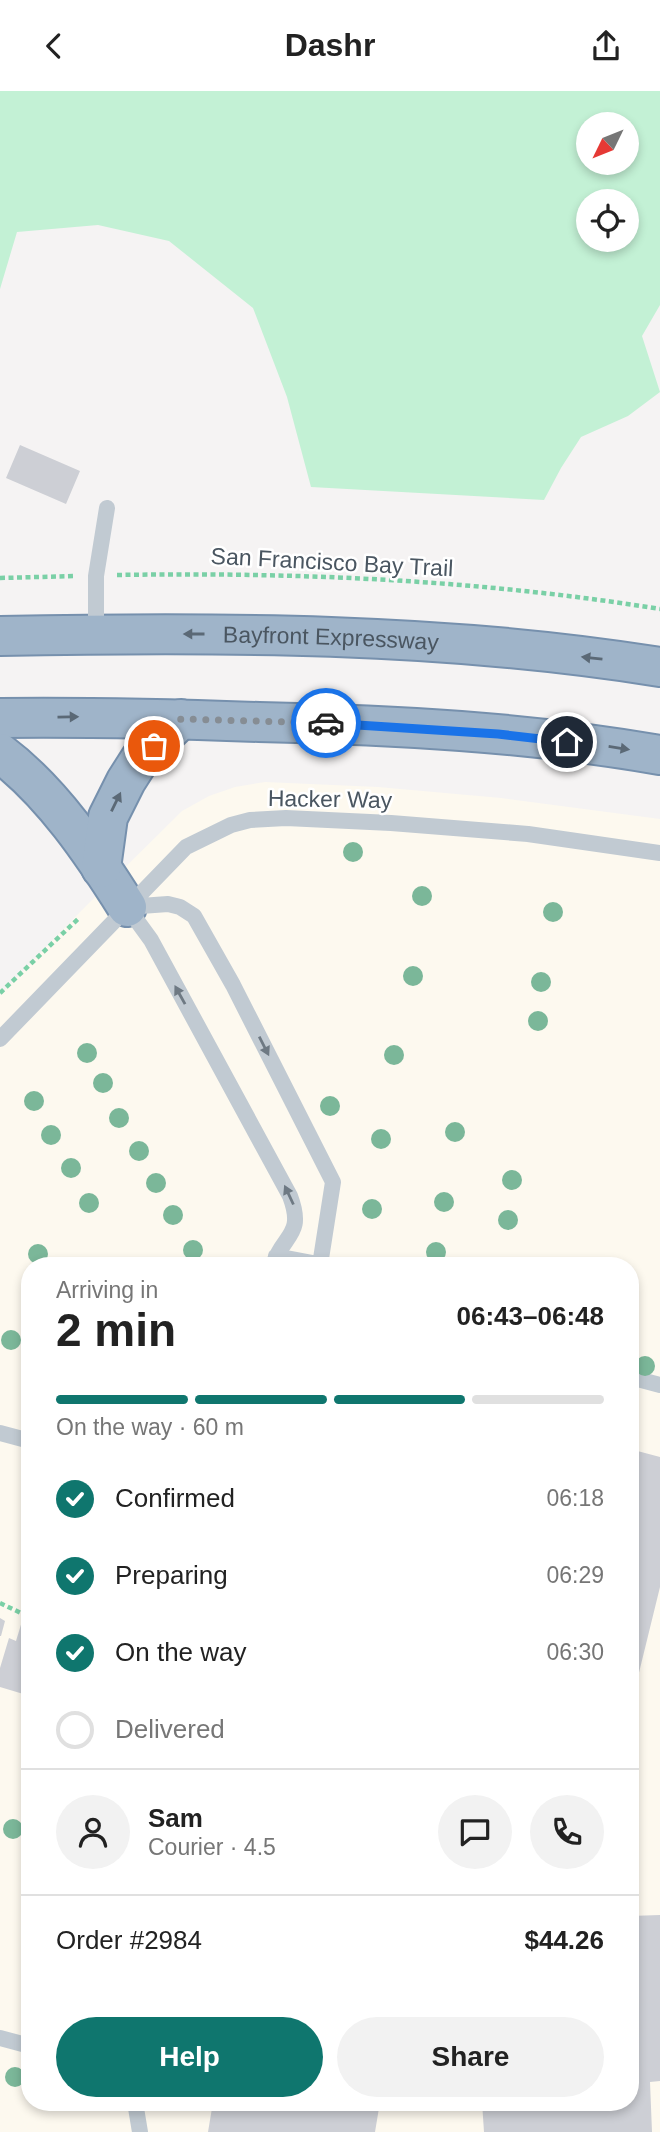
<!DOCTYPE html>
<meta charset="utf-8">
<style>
:root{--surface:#fff;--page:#f2f2f2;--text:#222;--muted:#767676;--line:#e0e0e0;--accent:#0f766e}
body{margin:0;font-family:Helvetica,sans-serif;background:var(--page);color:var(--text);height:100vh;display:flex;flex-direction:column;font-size:26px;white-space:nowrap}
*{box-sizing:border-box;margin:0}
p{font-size:23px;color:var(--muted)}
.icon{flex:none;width:38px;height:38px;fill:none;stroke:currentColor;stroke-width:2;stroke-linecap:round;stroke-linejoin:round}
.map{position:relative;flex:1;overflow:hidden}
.panel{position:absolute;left:21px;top:1166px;width:618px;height:854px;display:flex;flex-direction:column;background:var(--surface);border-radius:28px;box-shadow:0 4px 10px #0003}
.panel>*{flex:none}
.needle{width:46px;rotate:227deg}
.tools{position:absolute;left:576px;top:21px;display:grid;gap:14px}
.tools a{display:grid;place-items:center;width:63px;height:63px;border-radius:50%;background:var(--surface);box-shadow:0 4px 10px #0003;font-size:35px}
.pin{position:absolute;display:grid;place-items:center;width:60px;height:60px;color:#fff;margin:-30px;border:4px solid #fff;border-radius:50%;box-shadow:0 2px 7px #0007}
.courier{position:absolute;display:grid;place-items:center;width:70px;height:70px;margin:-35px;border:5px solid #1a73e8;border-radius:50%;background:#fff;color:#222;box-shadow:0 2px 9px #0007}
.headline em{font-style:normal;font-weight:700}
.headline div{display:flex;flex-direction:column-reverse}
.headline{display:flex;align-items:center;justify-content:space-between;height:119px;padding:0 35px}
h1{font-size:46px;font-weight:700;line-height:52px}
.bar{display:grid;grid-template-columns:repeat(4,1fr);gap:10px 7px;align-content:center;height:84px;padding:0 35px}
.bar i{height:9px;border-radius:5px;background:var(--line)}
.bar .on{background:var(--accent)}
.bar p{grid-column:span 4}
.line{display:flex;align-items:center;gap:18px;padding:0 35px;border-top:2px solid var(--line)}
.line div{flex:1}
.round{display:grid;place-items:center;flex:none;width:74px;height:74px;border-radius:37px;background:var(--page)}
ol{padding:0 35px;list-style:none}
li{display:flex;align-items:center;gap:21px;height:77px}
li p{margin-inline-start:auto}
li .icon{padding:7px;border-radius:50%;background:var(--accent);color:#fff;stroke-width:4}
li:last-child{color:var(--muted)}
li i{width:38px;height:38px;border:4px solid var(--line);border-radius:50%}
.button{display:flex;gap:14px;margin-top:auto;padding:14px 35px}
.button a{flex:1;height:80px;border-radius:42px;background:var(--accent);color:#fff;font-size:28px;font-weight:700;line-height:80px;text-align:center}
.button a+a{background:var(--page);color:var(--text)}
header{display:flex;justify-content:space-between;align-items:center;height:91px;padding:0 35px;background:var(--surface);font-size:32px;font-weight:700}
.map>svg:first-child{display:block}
.commercial{fill:#fdf9ef;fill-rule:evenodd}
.green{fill:#c3f1d5;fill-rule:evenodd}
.building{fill:#cdcfd5}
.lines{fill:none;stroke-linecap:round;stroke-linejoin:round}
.trunk-casing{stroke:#7690ad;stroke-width:42}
.path{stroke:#7ad0a6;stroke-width:4.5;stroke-dasharray:5 3.5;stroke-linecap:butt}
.service{stroke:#c1cad2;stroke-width:16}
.trunk{stroke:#9fb4c9;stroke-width:38}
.tree{fill:#7bb799}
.oneway{fill:#5b6976}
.oneway2{fill:#6e7983}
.done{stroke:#868d94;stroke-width:7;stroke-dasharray:0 12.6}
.route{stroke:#1a73e8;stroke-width:9}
.labels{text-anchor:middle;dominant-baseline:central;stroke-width:5;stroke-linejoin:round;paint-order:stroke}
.street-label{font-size:23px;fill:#4a5661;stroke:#fff}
</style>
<header><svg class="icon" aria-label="back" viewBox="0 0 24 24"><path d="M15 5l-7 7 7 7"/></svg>Dashr<svg class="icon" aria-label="share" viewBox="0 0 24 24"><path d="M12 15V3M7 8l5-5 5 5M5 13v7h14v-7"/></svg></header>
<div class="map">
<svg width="660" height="2041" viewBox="0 0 660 2041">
<rect width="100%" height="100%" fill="#f5f3f3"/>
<path class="commercial" d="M265 691 378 696 501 707 660 728V2041H0V904L82 819 182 720 209 705 235 696ZM30 1174H630V2011H30Z"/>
<path class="green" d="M0 0H660V214L642 245 660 301 628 325 581 346 561 377 544 409 311 396 287 306 253 217 169 150 98 134 17 141 0 198ZM588 33H626V72H588ZM588 110H626V149H588Z"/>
<path class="building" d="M20 354 80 380 66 413 6 387Z
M630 1358 660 1366V1496L634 1602 630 1601Z
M30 1504V1605L0 1596V1577L9 1547 16 1550Z
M0 1527 5 1530 1 1545H0Z
M630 1610 639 1613 631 1644H630Z
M660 1824V1990L650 1991 652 2041H484L482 2011H630V1825Z
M28 1837H30V1892L21 1891Z
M213 2011H380L375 2041H208Z"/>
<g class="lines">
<defs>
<g id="trunk">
<path id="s1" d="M0 545C220 541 442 541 660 576"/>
<path d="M0 627C87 626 173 628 259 631 394 634 528 641 660 664"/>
<path d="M0 662C52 701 93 762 127 816"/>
<path d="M101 777 108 726 126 690 140 668 181 628"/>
</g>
</defs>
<use href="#trunk" class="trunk-casing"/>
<path class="path" d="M117 484C298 481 480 489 660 518
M0 487 76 485
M0 902 79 827
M0 1512 23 1523"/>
<path class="service" d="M96 543V485L107 417
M127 816 168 813 180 816 194 825 233 894 333 1091 320 1174
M127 816 151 849 290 1105C305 1145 283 1143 273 1174
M0 948 186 756 231 734 250 729 286 727 391 732 528 743 660 762
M276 1165 323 1174
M630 1286 660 1294
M0 1342 30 1350
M0 1947 30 1955
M135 2011 140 2041"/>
<use href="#trunk" class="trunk"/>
</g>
<g class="tree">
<circle cx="353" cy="761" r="10"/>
<circle cx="422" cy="805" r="10"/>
<circle cx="553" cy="821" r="10"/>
<circle cx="413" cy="885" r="10"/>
<circle cx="541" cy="891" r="10"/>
<circle cx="538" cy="930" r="10"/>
<circle cx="87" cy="962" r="10"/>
<circle cx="394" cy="964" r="10"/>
<circle cx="103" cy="992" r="10"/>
<circle cx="34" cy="1010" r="10"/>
<circle cx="330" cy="1015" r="10"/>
<circle cx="119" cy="1027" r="10"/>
<circle cx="455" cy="1041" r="10"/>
<circle cx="51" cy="1044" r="10"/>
<circle cx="381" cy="1048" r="10"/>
<circle cx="139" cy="1060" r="10"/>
<circle cx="71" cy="1077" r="10"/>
<circle cx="512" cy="1089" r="10"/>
<circle cx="156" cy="1092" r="10"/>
<circle cx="444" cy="1111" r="10"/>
<circle cx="89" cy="1112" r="10"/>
<circle cx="372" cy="1118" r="10"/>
<circle cx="173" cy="1124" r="10"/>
<circle cx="508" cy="1129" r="10"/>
<circle cx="193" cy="1159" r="10"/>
<circle cx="436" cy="1161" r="10"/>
<circle cx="38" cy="1163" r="10"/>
<circle cx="11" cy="1249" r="10"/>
<circle cx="645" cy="1275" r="10"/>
<circle cx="13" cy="1738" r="10"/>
<circle cx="15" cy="1986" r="10"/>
</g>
<defs><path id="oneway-solid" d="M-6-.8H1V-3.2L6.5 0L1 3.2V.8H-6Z" transform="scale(1.75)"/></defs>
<g class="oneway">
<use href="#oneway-solid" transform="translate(194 543) rotate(180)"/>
<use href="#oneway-solid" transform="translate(592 567) rotate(-174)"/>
<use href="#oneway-solid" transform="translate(68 626) rotate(-1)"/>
<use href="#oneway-solid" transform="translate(619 657) rotate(9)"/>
<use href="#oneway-solid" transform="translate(116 711) rotate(-64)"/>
</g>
<g class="oneway2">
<use href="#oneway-solid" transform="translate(180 904) rotate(-119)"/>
<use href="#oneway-solid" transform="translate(264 955) rotate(63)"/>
<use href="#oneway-solid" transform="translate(289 1104) rotate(-115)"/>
</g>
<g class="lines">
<path class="done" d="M154 655 181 628 326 632"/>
<path class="route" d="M326 632 498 643 567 651"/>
</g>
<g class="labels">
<g class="street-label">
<text transform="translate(332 471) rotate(3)">San Francisco Bay Trail</text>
<text stroke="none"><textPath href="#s1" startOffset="331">Bayfront Expressway</textPath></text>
<text transform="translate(330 708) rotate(1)">Hacker Way</text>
</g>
</g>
</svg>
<div class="tools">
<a><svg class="needle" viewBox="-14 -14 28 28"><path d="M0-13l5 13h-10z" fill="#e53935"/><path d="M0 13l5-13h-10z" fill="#767676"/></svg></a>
<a><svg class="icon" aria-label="locate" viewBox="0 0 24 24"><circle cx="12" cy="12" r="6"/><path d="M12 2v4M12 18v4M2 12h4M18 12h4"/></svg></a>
</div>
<div class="pin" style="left:154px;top:655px;background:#ea580c"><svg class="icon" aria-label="bag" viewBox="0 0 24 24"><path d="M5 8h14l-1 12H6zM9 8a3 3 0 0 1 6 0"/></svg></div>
<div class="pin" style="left:567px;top:651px;background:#1f2937"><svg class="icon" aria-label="home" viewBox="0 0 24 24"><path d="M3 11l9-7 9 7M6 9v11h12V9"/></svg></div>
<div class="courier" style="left:326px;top:632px"><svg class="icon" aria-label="car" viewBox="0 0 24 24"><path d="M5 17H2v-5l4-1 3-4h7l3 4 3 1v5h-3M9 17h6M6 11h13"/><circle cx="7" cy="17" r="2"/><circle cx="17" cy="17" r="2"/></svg></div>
<section class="panel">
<div class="headline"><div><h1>2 min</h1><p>Arriving in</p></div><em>06:43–06:48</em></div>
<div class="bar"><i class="on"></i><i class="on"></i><i class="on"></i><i></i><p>On the way · 60 m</p></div>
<ol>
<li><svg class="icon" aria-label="check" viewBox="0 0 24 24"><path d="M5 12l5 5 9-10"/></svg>Confirmed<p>06:18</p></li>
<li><svg class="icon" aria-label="check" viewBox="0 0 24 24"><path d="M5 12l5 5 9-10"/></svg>Preparing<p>06:29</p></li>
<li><svg class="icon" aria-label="check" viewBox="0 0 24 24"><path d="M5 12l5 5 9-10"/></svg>On the way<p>06:30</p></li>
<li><i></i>Delivered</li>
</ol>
<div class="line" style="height:126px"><a class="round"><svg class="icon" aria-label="person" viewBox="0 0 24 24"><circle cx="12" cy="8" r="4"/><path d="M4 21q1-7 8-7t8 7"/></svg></a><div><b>Sam</b><p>Courier · 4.5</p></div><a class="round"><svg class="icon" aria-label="chat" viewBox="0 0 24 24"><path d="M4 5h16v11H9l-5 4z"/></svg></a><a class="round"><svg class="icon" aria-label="phone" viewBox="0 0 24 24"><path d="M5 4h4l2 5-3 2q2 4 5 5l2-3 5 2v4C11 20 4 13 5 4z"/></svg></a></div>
<div class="line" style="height:91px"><div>Order #2984</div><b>$44.26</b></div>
<div class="button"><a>Help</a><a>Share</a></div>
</section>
</div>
